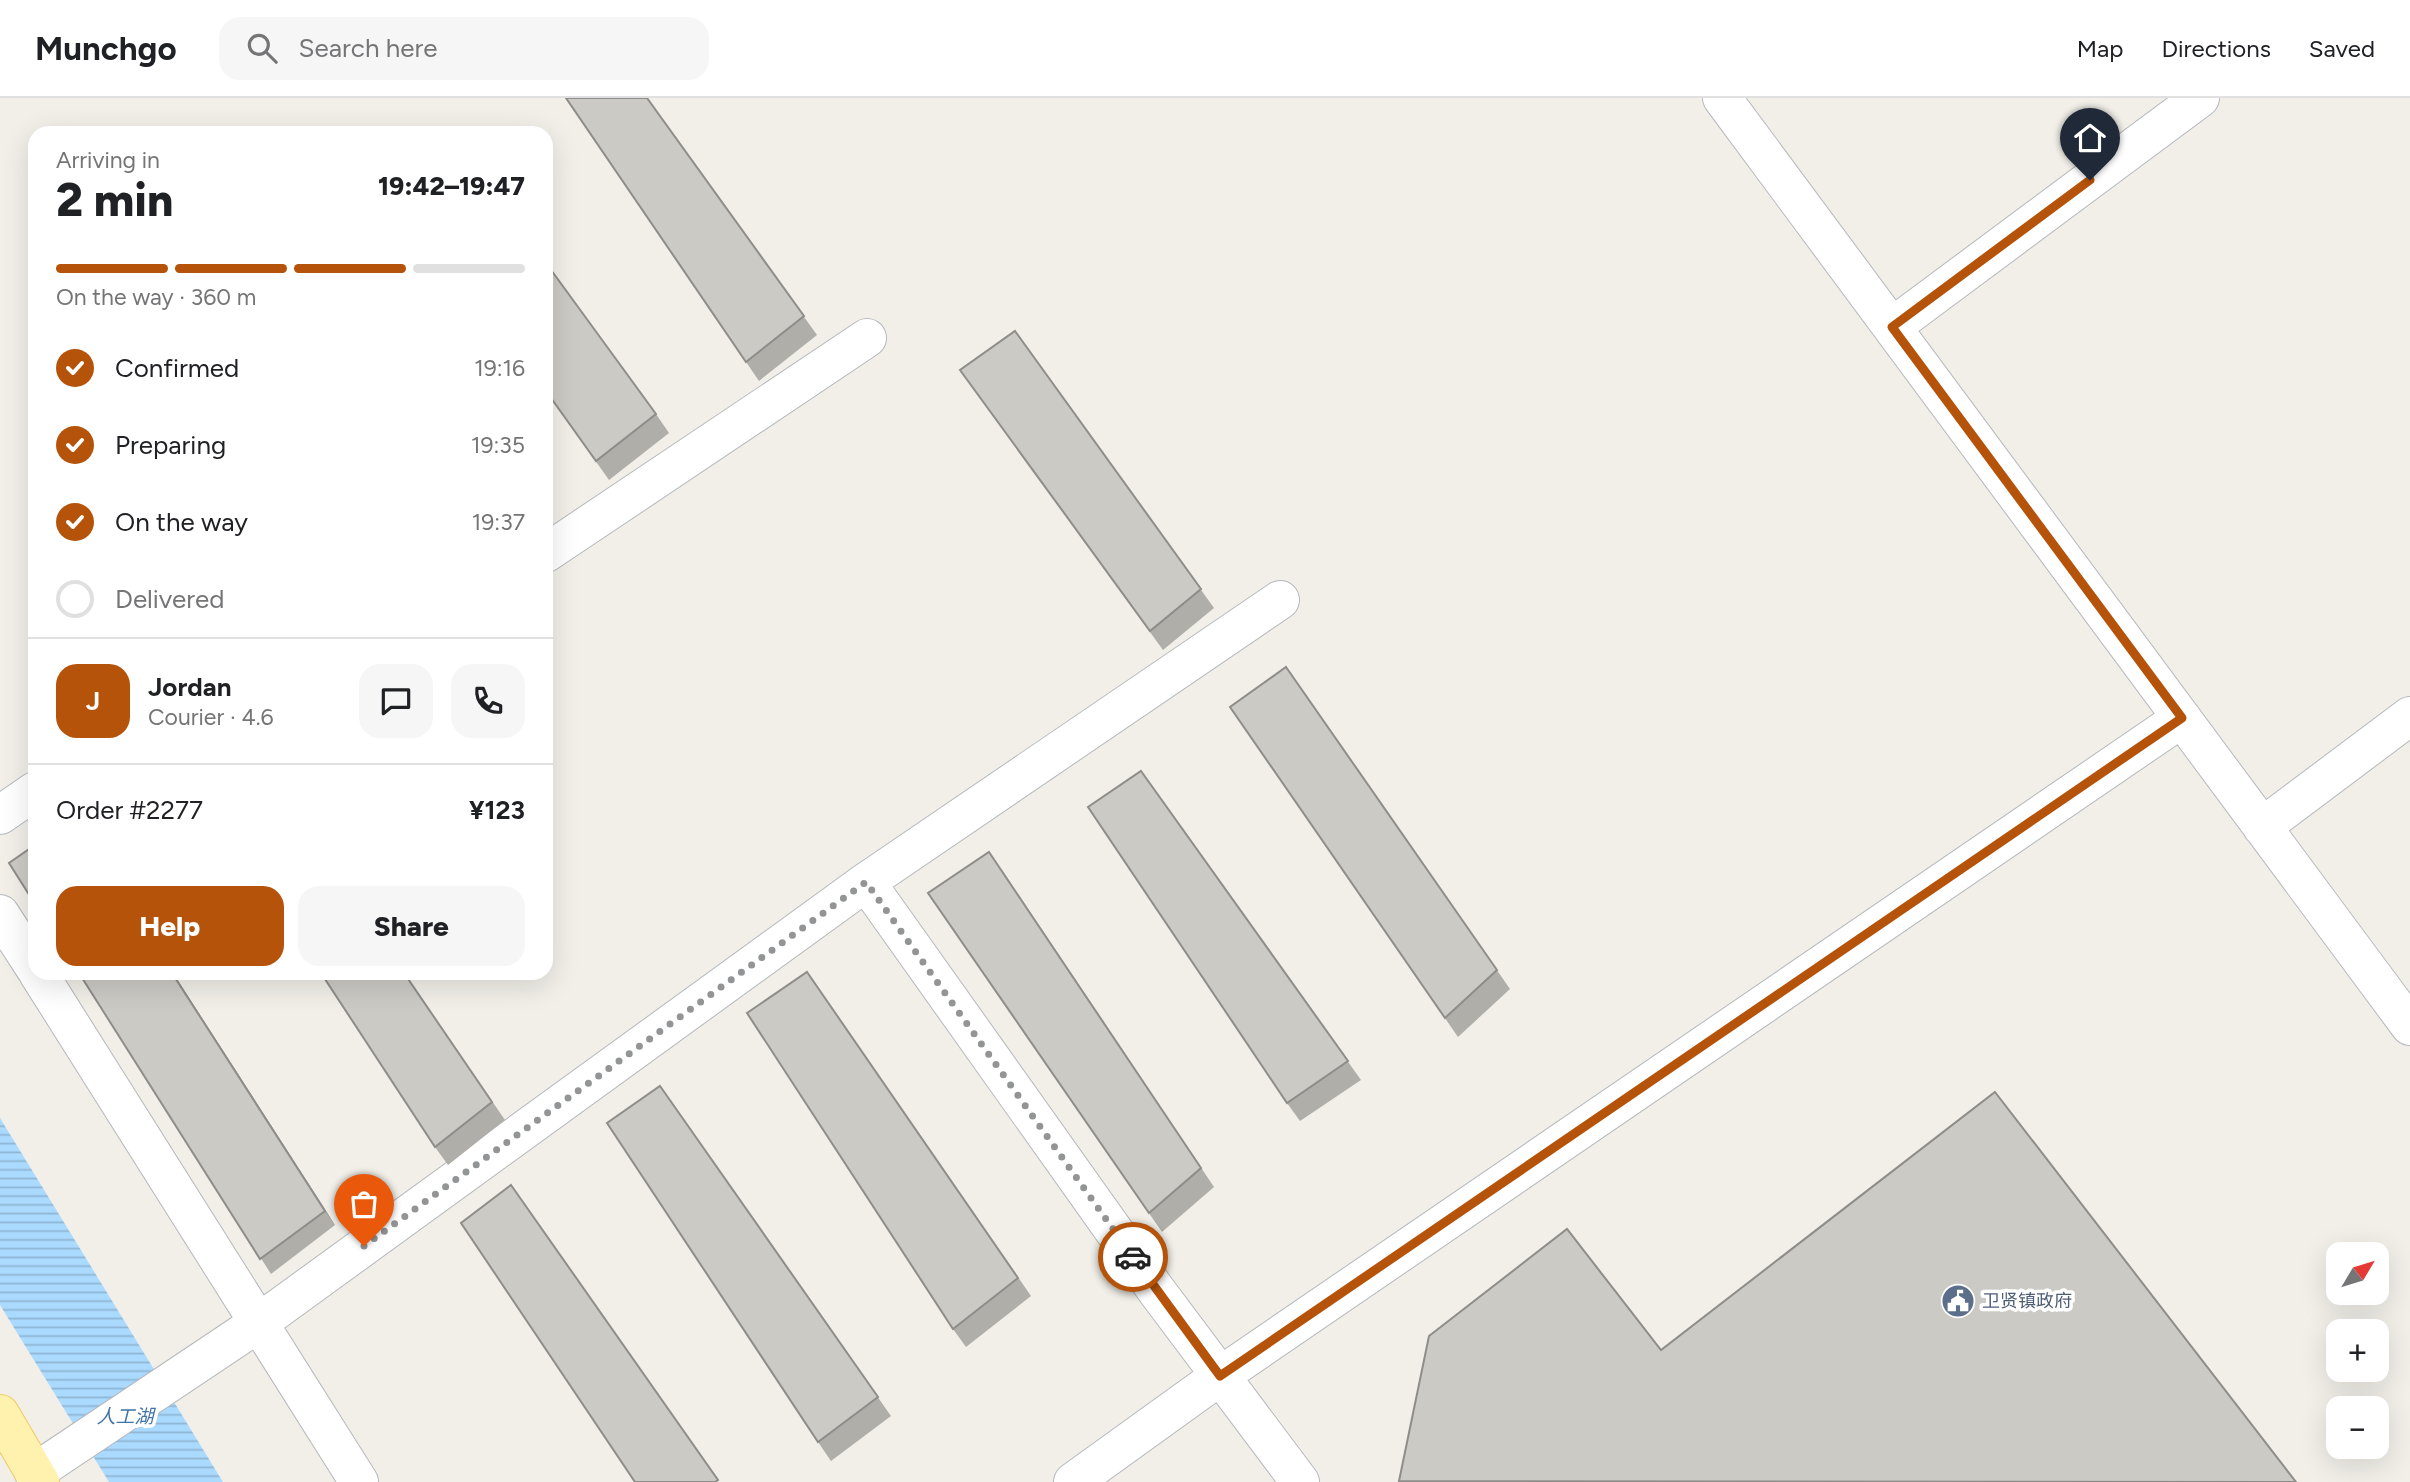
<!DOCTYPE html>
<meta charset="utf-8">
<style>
:root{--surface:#fff;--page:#f6f6f6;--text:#202124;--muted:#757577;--line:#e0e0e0;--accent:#b45309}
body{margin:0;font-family:Figtree,"Noto Sans SC",sans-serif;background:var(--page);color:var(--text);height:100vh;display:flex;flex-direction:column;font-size:26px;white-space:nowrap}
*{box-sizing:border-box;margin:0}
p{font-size:23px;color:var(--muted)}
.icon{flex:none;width:38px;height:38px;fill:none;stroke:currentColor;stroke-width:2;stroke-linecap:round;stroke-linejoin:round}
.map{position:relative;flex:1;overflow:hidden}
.details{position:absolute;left:28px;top:28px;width:525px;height:854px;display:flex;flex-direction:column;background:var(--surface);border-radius:21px;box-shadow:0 7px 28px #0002}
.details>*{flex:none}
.needle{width:46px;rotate:52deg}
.tools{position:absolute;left:2326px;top:1144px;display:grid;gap:14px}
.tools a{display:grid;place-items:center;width:63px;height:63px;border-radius:14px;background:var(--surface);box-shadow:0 7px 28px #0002;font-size:35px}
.pin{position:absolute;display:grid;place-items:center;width:60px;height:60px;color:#fff;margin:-72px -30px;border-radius:50% 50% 50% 0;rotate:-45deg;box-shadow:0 0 7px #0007}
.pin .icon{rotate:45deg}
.courier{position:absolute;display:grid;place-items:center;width:70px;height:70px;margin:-35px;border:5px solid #b45309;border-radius:50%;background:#fff;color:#222;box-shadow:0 2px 9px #0007}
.head em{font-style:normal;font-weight:800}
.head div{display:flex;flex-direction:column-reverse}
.head{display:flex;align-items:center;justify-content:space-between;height:119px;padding:0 28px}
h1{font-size:46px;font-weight:800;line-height:52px}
.bar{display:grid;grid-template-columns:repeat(4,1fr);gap:10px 7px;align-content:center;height:84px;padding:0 28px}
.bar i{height:9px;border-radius:5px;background:var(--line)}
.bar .on{background:var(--accent)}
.bar p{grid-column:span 4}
.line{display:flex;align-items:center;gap:18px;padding:0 28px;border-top:2px solid var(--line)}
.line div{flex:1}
.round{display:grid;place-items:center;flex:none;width:74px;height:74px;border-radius:21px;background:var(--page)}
ol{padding:0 28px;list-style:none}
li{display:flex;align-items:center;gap:21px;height:77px}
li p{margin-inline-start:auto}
li .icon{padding:7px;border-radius:50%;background:var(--accent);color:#fff;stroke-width:4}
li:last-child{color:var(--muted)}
li i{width:38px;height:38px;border:4px solid var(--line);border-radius:50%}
.cta{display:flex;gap:14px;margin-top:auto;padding:14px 28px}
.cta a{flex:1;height:80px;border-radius:21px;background:var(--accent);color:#fff;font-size:28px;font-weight:800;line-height:80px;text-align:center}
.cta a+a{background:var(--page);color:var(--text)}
header{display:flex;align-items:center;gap:42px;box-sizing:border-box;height:98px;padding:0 35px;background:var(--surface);border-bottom:2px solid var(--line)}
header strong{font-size:33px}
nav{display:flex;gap:38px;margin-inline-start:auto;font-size:24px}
.search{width:490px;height:63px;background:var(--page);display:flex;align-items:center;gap:18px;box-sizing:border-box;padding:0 24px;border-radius:21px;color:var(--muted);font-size:26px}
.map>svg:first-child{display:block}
.water{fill:url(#water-rules)}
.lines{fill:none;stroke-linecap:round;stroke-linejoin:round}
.minor-casing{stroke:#b5b8bc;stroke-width:40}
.major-casing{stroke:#f2c960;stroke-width:40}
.minor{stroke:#fff;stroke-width:38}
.major{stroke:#fff2af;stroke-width:38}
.wall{fill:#afaea9}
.shaded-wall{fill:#8f8d8a}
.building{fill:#cccac5;stroke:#8f8d8a;stroke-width:2}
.done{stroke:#929495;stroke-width:7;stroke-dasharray:0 12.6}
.route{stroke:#b45309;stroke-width:9}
.labels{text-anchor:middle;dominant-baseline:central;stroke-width:7;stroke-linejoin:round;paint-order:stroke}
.service-label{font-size:18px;fill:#4e5e75;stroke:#fff;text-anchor:start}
.water-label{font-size:19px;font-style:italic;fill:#4174aa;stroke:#fff}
</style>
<header>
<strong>Munchgo</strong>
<div class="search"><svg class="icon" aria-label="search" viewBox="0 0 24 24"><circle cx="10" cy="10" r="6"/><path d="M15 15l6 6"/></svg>Search here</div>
<nav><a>Map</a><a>Directions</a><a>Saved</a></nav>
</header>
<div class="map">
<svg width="2410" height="1384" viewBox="0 0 2410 1384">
<defs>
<pattern id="water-rules" width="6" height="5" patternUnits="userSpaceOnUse" patternTransform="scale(1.75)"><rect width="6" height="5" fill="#aadaff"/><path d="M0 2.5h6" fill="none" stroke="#8eb4d2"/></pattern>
</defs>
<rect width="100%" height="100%" fill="#f1efe8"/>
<path class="water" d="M0 1020 223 1384H109L0 1207Z"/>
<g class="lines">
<defs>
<path id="minor" d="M1722 0 2410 928
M1892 229 2200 0
M546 455 867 240
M0 717 35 693
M2262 729 2410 618
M866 784 1156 1192 1300 1384
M0 816 35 870
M38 875 359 1384
M34 1375 257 1226 866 784 1280 502
M1073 1384 1220 1278 2182 620"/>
<path id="major" d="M0 1316 40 1384"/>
</defs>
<use href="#minor" class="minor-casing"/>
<use href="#major" class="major-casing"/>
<use href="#minor" class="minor"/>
<use href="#major" class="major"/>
</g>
<path class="wall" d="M566 0H647L817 237 759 283Z
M1015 233 1214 510 1163 552 973 290Z
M546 293 656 316 669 335 609 382Z
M1286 569 1510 891 1458 939 1230 609Z
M1141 673 1361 982 1300 1023 1287 1005Z
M1002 772 1214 1089 1162 1134 928 795Z
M807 874 1031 1198 966 1249 953 1231Z
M79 875H173L335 1127 271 1176Z
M404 875 505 1022 448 1067 435 1049Z
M660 988 891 1318 831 1363 818 1344Z"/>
<path class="shaded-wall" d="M172 875H173L335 1127 325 1113Z"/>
<path class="building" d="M566 0H647L804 218 746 264Z
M546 165 656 316 596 363 546 293Z
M1015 233 1201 491 1150 533 960 272Z
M1286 569 1497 872 1445 920 1230 609Z
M1141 673 1348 963 1287 1005 1088 709Z
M35 747V806L9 765Z
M989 754 1201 1070 1149 1115 928 795Z
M807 874 1018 1180 953 1231 747 915Z
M79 875H172L325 1113 260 1161Z
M321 875H404L492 1004 435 1049Z
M660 988 878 1299 818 1344 607 1025Z
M1995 994 2296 1384 1399 1383 1429 1238 1567 1131 1661 1252Z
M511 1087 718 1382 715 1384H635L461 1125Z"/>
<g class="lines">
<path class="done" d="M364 1148 866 784 1133 1159"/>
<path class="route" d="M1133 1159 1220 1278 2182 620 1892 229 2090 82"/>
</g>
<defs>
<symbol id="civic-disc" viewBox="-11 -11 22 22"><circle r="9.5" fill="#5c6f8a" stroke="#fff"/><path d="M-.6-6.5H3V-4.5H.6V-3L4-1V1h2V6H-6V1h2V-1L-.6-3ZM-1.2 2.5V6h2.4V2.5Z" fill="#fff"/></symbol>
</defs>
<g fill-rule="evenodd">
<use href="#civic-disc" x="1939" y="1184" width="38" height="38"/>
</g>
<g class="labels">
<g class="service-label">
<text x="1982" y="1203">卫贤镇政府</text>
</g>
<g class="water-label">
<text x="125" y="1318">人工湖</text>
</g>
</g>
</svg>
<div class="tools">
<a><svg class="needle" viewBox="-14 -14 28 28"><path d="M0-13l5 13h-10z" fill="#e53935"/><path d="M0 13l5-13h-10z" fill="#757577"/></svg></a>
<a>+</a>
<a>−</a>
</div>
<div class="pin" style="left:364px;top:1148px;background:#ea580c"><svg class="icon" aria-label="bag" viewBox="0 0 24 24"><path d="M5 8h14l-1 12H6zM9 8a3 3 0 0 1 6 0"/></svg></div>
<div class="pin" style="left:2090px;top:82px;background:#1f2937"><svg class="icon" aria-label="home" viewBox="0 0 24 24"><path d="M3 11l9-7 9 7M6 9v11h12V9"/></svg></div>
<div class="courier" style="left:1133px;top:1159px"><svg class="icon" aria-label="car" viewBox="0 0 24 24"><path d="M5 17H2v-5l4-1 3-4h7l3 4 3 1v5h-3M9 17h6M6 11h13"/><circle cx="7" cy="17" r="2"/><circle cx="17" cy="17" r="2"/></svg></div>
<section class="details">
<div class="head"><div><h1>2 min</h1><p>Arriving in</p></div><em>19:42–19:47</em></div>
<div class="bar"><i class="on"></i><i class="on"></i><i class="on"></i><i></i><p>On the way · 360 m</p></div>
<ol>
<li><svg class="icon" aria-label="check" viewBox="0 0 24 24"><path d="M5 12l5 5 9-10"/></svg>Confirmed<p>19:16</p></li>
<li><svg class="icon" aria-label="check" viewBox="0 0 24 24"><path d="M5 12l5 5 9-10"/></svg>Preparing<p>19:35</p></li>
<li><svg class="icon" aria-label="check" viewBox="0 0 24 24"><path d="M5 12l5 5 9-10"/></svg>On the way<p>19:37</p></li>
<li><i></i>Delivered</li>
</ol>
<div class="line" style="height:126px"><b class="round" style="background:var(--accent);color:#fff">J</b><div><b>Jordan</b><p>Courier · 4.6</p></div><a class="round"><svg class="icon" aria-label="chat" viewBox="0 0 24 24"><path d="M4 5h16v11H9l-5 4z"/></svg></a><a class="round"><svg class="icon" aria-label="phone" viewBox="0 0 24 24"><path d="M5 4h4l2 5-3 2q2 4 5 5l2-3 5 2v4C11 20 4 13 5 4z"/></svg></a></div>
<div class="line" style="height:91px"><div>Order #2277</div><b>¥123</b></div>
<div class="cta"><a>Help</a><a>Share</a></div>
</section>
</div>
